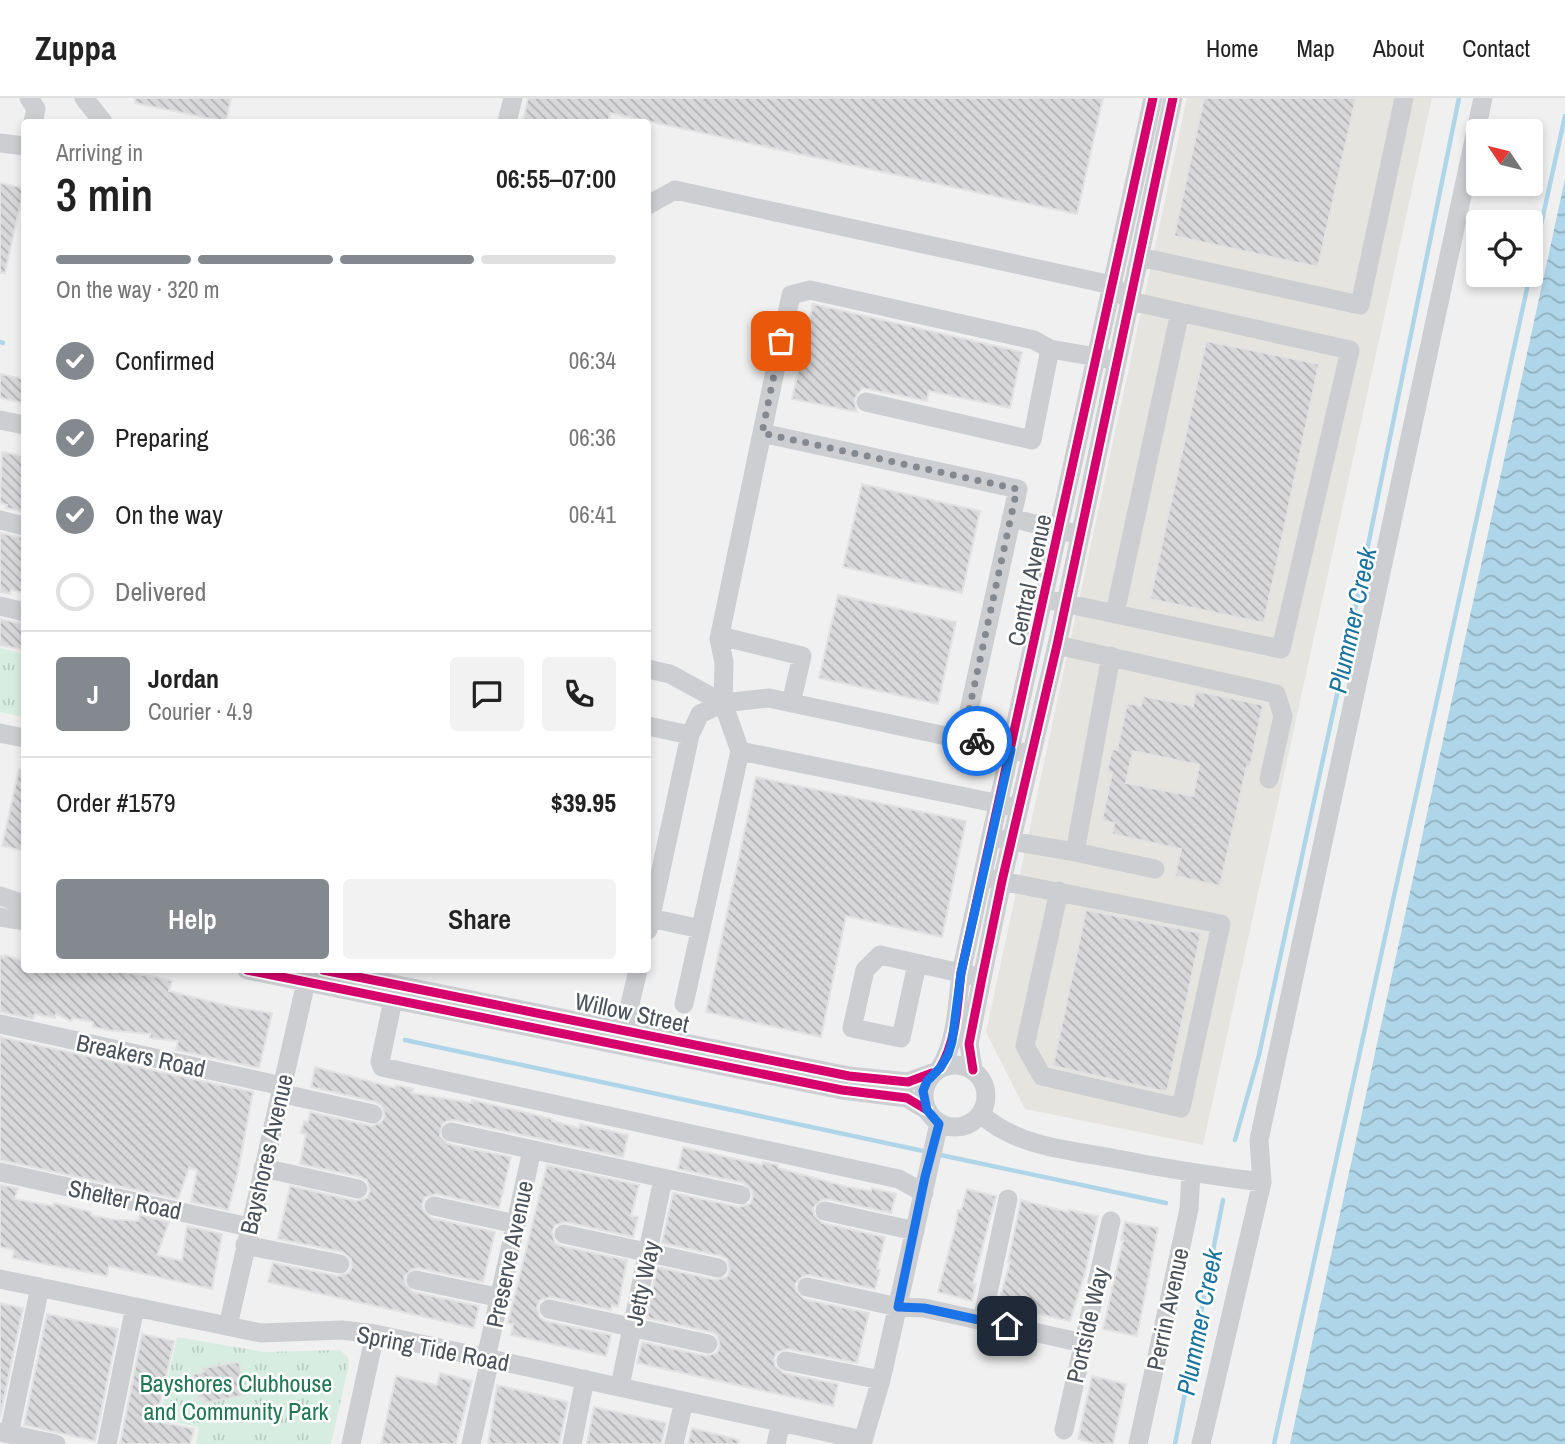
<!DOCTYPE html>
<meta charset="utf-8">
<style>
:root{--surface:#fff;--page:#f2f2f2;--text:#222;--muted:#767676;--line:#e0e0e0;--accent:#84898f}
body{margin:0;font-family:"Archivo Narrow",sans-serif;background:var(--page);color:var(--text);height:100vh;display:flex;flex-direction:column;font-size:26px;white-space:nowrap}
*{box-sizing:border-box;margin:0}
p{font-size:23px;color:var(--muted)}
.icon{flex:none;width:38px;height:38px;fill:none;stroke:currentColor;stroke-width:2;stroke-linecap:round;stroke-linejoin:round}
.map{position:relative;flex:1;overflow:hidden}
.panel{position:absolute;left:21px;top:21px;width:630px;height:854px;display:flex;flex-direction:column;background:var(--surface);border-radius:7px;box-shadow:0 4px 10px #0003}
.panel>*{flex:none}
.needle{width:46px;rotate:305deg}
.buttons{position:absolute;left:1466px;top:21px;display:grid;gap:14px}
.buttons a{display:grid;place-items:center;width:77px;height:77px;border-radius:7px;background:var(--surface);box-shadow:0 4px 10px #0003;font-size:35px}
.pin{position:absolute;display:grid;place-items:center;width:60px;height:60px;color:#fff;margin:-30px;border-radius:14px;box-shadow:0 4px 10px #0006}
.courier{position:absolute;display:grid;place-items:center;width:70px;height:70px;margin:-35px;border:5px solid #1a73e8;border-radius:50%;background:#fff;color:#222;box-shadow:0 2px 9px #0007}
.headline em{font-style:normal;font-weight:600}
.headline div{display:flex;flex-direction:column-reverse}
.headline{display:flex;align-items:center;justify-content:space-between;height:119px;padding:0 35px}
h1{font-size:46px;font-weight:600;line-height:52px}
.bar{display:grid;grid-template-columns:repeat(4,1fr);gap:10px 7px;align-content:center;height:84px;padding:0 35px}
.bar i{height:9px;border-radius:5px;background:var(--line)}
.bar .selected{background:var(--accent)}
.bar p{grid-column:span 4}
.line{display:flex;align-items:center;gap:18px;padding:0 35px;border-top:2px solid var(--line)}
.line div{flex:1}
.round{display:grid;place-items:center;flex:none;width:74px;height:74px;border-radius:7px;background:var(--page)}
ol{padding:0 35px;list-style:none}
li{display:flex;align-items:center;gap:21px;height:77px}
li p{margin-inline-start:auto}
li .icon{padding:7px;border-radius:50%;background:var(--accent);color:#fff;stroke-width:4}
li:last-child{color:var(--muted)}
li i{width:38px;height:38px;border:4px solid var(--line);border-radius:50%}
.primary-button{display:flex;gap:14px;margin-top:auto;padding:14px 35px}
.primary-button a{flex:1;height:80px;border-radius:7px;background:var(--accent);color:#fff;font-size:28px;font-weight:600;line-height:80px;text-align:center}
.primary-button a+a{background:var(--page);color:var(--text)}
header{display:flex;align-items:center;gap:42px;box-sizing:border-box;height:98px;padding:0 35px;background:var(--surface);border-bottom:2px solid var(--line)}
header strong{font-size:33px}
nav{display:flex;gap:38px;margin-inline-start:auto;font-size:24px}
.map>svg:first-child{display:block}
.commercial{fill:#e5e4de}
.grass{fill:url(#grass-tufts)}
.water{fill:url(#water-waves)}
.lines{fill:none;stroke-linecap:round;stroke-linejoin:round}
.stream{stroke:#afd6e8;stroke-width:4.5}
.building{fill:url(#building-back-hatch);stroke:#e2e2e3;stroke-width:2;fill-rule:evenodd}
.minor{stroke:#ccced1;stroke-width:19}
.cycleway-casing{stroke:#fff;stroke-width:13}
.cycleway{stroke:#d6006c;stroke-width:9}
.done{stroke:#84898f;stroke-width:7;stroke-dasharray:0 12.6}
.route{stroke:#1a73e8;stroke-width:9}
.labels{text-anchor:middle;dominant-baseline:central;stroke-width:5;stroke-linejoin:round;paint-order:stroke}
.street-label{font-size:24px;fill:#49515b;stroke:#fff}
.park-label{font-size:24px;fill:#1f7754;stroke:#fff}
.water-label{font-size:26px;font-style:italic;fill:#18749f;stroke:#fff}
</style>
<header>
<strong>Zuppa</strong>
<nav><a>Home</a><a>Map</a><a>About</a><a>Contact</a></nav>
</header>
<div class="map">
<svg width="1565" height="1346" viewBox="0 0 1565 1346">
<defs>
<pattern id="grass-tufts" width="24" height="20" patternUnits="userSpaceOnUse" patternTransform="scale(1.75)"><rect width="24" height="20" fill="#d7ede2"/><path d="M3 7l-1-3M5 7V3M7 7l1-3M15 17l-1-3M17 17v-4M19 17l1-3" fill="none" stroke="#bacdc4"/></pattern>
<pattern id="water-waves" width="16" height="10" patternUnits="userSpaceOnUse" patternTransform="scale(1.75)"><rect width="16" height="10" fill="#afd6e8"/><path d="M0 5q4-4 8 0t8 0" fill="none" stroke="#90b0bf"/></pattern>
<pattern id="building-back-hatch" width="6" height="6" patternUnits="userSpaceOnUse" patternTransform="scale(1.75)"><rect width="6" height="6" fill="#d8d8da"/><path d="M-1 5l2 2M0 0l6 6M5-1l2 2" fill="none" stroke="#b1b2b4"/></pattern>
</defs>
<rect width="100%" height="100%" fill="#f1f0f0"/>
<path class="commercial" d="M1187 0H1432L1203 1047 1025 1011 986 934Z"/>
<path class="grass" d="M0 550 24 556V619L0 614Z
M177 1239 264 1254 340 1252 348 1259 349 1266 331 1346H196L199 1329 159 1321Z"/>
<path class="water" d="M1565 81V1346H1290Z"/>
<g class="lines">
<path class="stream" d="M1531 172 1565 18
M0 244 3 245
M405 942 928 1054
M1235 1042 1259 957 1349 541 1459 0
M936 1056 1166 1105
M1175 1346 1223 1102
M1274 1346 1530 177"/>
</g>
<path class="building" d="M135 0H231L226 24 135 5Z
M528 0H1103L1077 116 610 15 608 24H523Z
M1204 0H1356L1318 169 1174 138Z
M0 85 24 90 5 175H0Z
M813 206 1022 254 1010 310 929 293 927 303 862 290 854 302 857 314 792 301Z
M1206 243 1319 266 1264 525 1150 501Z
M0 276 24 281V305L0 300Z
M2 354 24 358V414L6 410 7 407 0 405Z
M862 386 980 413 962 495 843 469Z
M0 435 24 440V495L11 492 10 496 0 494Z
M838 497 956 524 938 606 819 580Z
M0 521 24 526V552L0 547Z
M1196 593 1263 607 1250 669 1247 668 1220 788 1175 778 1181 751 1112 736 1114 725 1102 722 1112 675 1107 674 1112 651 1117 652 1127 605 1141 608 1143 598 1193 608ZM1133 653 1199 667 1193 698 1126 685Z
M19 671 24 672V753L2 748Z
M756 679 966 723 942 839 846 818 821 939 706 914Z
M1086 812 1201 835 1167 994 1053 968Z
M5 857 24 863V872H65L76 874 77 872H110L156 879 172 883 169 893 233 909 272 915 259 970 176 952 178 943 150 940V936L107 932 93 929V924L73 920 71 923 56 916 55 920 35 916 33 921 0 914V858L4 859Z
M0 939 253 994 237 1078 228 1112 191 1104 197 1072 189 1070 178 1101 0 1062Z
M315 969 395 990 396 987 413 991 412 995 472 1005V1002L552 1021V1023L579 1030 580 1026 628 1037 623 1059 454 1022 447 1023 442 1026 440 1038 448 1046 511 1059 499 1110 436 1096 425 1099 422 1106 423 1112 431 1120 495 1134 483 1184 418 1170 412 1171 404 1179 405 1186 413 1194 479 1208 474 1230 268 1184 273 1165 338 1178 349 1175 352 1169 351 1161 343 1154 278 1141 290 1088 356 1103 367 1100 370 1093 367 1082 361 1079 300 1066 306 1036 301 1035 304 1023 308 1024 310 1014 371 1028 381 1025 385 1018 382 1008 376 1004 311 989Z
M683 1049 762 1067 763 1064 778 1067V1070L848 1089 871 1093 872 1090 896 1096 891 1115 827 1101 821 1102 813 1110 814 1117 822 1125 885 1139 877 1171 880 1172 875 1191 809 1177 803 1178 795 1186 796 1193 804 1201 869 1215 857 1265 788 1251 777 1254 774 1260 775 1268 783 1275 838 1286 833 1308 637 1265 642 1244 706 1258 717 1255 720 1248 717 1237 711 1234 647 1220 657 1169 716 1182 727 1179 730 1172 727 1161 721 1158 662 1145 673 1095 739 1109 750 1106 753 1099 752 1093 744 1085 678 1071Z
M547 1067 639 1087 631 1118 638 1119 633 1139 566 1124 555 1127 552 1134 555 1145 561 1148 627 1162 618 1209 612 1207 611 1212 551 1199 540 1202 537 1209 540 1220 546 1223 611 1237 606 1258 511 1237 513 1226 508 1225Z
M0 1087 18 1090 15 1101 53 1108 54 1105 91 1114V1117L110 1121 138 1123 140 1117 169 1124 157 1157 182 1163 187 1128 222 1136 212 1191 109 1168 107 1178 13 1160 14 1152 0 1149Z
M967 1091 996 1098 973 1185 976 1186 972 1203 938 1194 955 1130 958 1112 961 1113Z
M1021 1102 1068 1114 1069 1112 1098 1118 1085 1175 1070 1223 998 1207 1010 1164H1008Z
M1125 1124 1158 1130 1137 1238 1103 1231 1123 1143 1121 1142Z
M0 1205 23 1210 0 1319Z
M47 1216 118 1231 95 1343 24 1327Z
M142 1236 174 1243 156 1323 194 1331 190 1346H120Z
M239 1264 246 1297 204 1305 203 1300 198 1301 193 1276 204 1274 203 1270Z
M440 1275 472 1283 456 1346H381L396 1278 437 1287Z
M1092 1278 1126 1286 1113 1346H1097L1078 1341Z
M497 1287 568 1304 559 1346H488Z
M594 1309 666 1325 661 1346H587Z
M692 1330 739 1342 738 1346H688Z"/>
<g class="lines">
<path class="minor" d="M29 0 36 11 33 24
M84 0 103 24
M507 24 513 0
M0 45 24 48
M648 107 675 92 1112 187 1130 203 1350 252 1281 551 1045 501
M1140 159 1360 207 1404 0
M866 304 1032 342 1050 251
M0 322 24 327
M762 335 791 197 810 192 1034 242 1050 251 1108 261
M1011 420 1072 435
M0 422 24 428
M0 508 24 514
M1115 515 1180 214
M720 538 802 558 791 605
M1057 547 1276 596 1283 618 1269 681
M1111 558 1075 754 1155 771
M648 571 670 576 723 605 769 600 1021 654
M648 628 690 637
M0 635 24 640
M740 653 1010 708
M1000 741 1075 754
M991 781 1221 826 1181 1010 1042 978 1025 948 1059 793
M0 798 24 806
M0 819 24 823
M650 820 701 831
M648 832 690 637 700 616 723 605
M917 866 901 940 852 930 865 872 880 857 974 878
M247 872 842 992 907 1000 927 1012
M323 872 849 978 908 984 932 975
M393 902 380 964 382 969 899 1081 924 1095
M684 906 740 653 723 605 724 564 719 541 762 335 1018 391 963 640
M0 926 282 988
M624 932 638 872
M924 998a31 31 0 1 1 62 0a31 31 0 1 1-62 0Z
M940 970C957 942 957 907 961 875L1153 0
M973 972 969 946 982 880 1002 783 1057 547 1173 0
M280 995 373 1016
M981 1016C1015 1048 1068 1052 1112 1060 1162 1070 1212 1078 1262 1084
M451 1034 741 1097
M263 1070 358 1091
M0 1074 249 1129
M434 1108 516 1126
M825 1113 915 1133
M564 1136 718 1170
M245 1147 340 1166
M0 1181 261 1235 342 1232 375 1236 863 1342
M416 1182 501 1200
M807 1189 898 1209 924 1210 1083 1245
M549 1211 708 1246
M982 1223 1008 1101
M228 1228 306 884
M486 1260 532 1052
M786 1263 881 1282
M620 1288 663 1081
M1064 1332 1111 1123
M0 1334 56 1346
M9 1336 40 1189
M107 1346 135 1209
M351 1346 375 1236
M471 1346 490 1261
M572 1346 585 1281
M674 1346 684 1303
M776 1346 781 1324
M862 1346 881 1282 939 1025
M1138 1346 1189 1111 1191 1075
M1201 1346 1262 1084 1259 1042 1483 0"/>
<defs>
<path id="cycleway" d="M247 872 842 992 907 1000 927 1012
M323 872 849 978 908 984 932 975
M940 970C957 942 957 907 961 875L1153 0
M973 972 969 946 982 880 1002 783 1057 547 1173 0"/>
</defs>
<use href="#cycleway" class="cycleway-casing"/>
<use href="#cycleway" class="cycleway"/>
</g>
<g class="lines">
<path class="done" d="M781 243 762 335 1017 391 963 640 977 643"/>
<path class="route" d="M977 643 1011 652 961 875 952 944 948 957 940 970 927 983 923 993 927 1012 939 1026 925 1079 898 1209 924 1210 1007 1228"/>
</g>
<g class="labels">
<g class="street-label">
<text transform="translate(1029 482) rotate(-78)">Central Avenue</text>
<text transform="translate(632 914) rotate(12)">Willow Street</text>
<text transform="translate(141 957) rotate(12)">Breakers Road</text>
<text transform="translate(266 1056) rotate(-77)">Bayshores Avenue</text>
<text transform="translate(125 1101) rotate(12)">Shelter Road</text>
<text transform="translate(509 1156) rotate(-78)">Preserve Avenue</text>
<text transform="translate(642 1185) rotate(-78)">Jetty Way</text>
<text transform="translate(1167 1211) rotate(-78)">Perrin Avenue</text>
<text transform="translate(1087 1227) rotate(-77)">Portside Way</text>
<text transform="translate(433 1250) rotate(11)">Spring Tide Road</text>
</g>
<g class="park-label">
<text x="236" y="1285">Bayshores Clubhouse<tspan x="236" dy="28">and Community Park</tspan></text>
</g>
<g class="water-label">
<text transform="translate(1352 522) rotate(-78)">Plummer Creek</text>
<text transform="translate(1199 1224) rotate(-79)">Plummer Creek</text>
</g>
</g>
</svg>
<div class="buttons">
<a><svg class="needle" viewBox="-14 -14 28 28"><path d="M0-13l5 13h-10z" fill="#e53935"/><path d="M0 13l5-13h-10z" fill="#767676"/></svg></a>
<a><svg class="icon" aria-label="locate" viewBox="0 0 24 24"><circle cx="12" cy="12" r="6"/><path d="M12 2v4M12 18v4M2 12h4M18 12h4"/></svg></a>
</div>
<div class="pin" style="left:781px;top:243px;background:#ea580c"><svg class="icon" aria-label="bag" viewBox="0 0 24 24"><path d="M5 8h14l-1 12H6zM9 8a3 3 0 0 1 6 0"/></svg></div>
<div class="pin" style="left:1007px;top:1228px;background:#1f2937"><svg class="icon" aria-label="home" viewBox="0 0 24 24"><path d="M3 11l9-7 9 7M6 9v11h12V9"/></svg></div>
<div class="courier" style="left:977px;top:643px"><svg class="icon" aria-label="bike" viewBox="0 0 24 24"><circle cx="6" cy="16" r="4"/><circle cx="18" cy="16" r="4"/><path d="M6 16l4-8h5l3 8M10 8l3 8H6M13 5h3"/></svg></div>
<section class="panel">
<div class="headline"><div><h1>3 min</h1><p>Arriving in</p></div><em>06:55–07:00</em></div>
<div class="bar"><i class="selected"></i><i class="selected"></i><i class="selected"></i><i></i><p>On the way · 320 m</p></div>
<ol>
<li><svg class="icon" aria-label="check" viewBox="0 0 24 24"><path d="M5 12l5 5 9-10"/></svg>Confirmed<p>06:34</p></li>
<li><svg class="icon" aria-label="check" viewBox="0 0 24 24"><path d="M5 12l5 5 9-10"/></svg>Preparing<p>06:36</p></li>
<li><svg class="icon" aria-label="check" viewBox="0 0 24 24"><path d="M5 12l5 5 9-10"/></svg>On the way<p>06:41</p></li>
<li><i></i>Delivered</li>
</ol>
<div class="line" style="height:126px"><b class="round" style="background:var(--accent);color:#fff">J</b><div><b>Jordan</b><p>Courier · 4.9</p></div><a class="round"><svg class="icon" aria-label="chat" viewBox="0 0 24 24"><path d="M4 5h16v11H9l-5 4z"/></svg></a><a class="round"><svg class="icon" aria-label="phone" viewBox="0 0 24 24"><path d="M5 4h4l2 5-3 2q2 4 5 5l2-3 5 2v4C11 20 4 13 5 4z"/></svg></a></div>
<div class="line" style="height:91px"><div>Order #1579</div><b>$39.95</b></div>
<div class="primary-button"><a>Help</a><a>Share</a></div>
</section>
</div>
